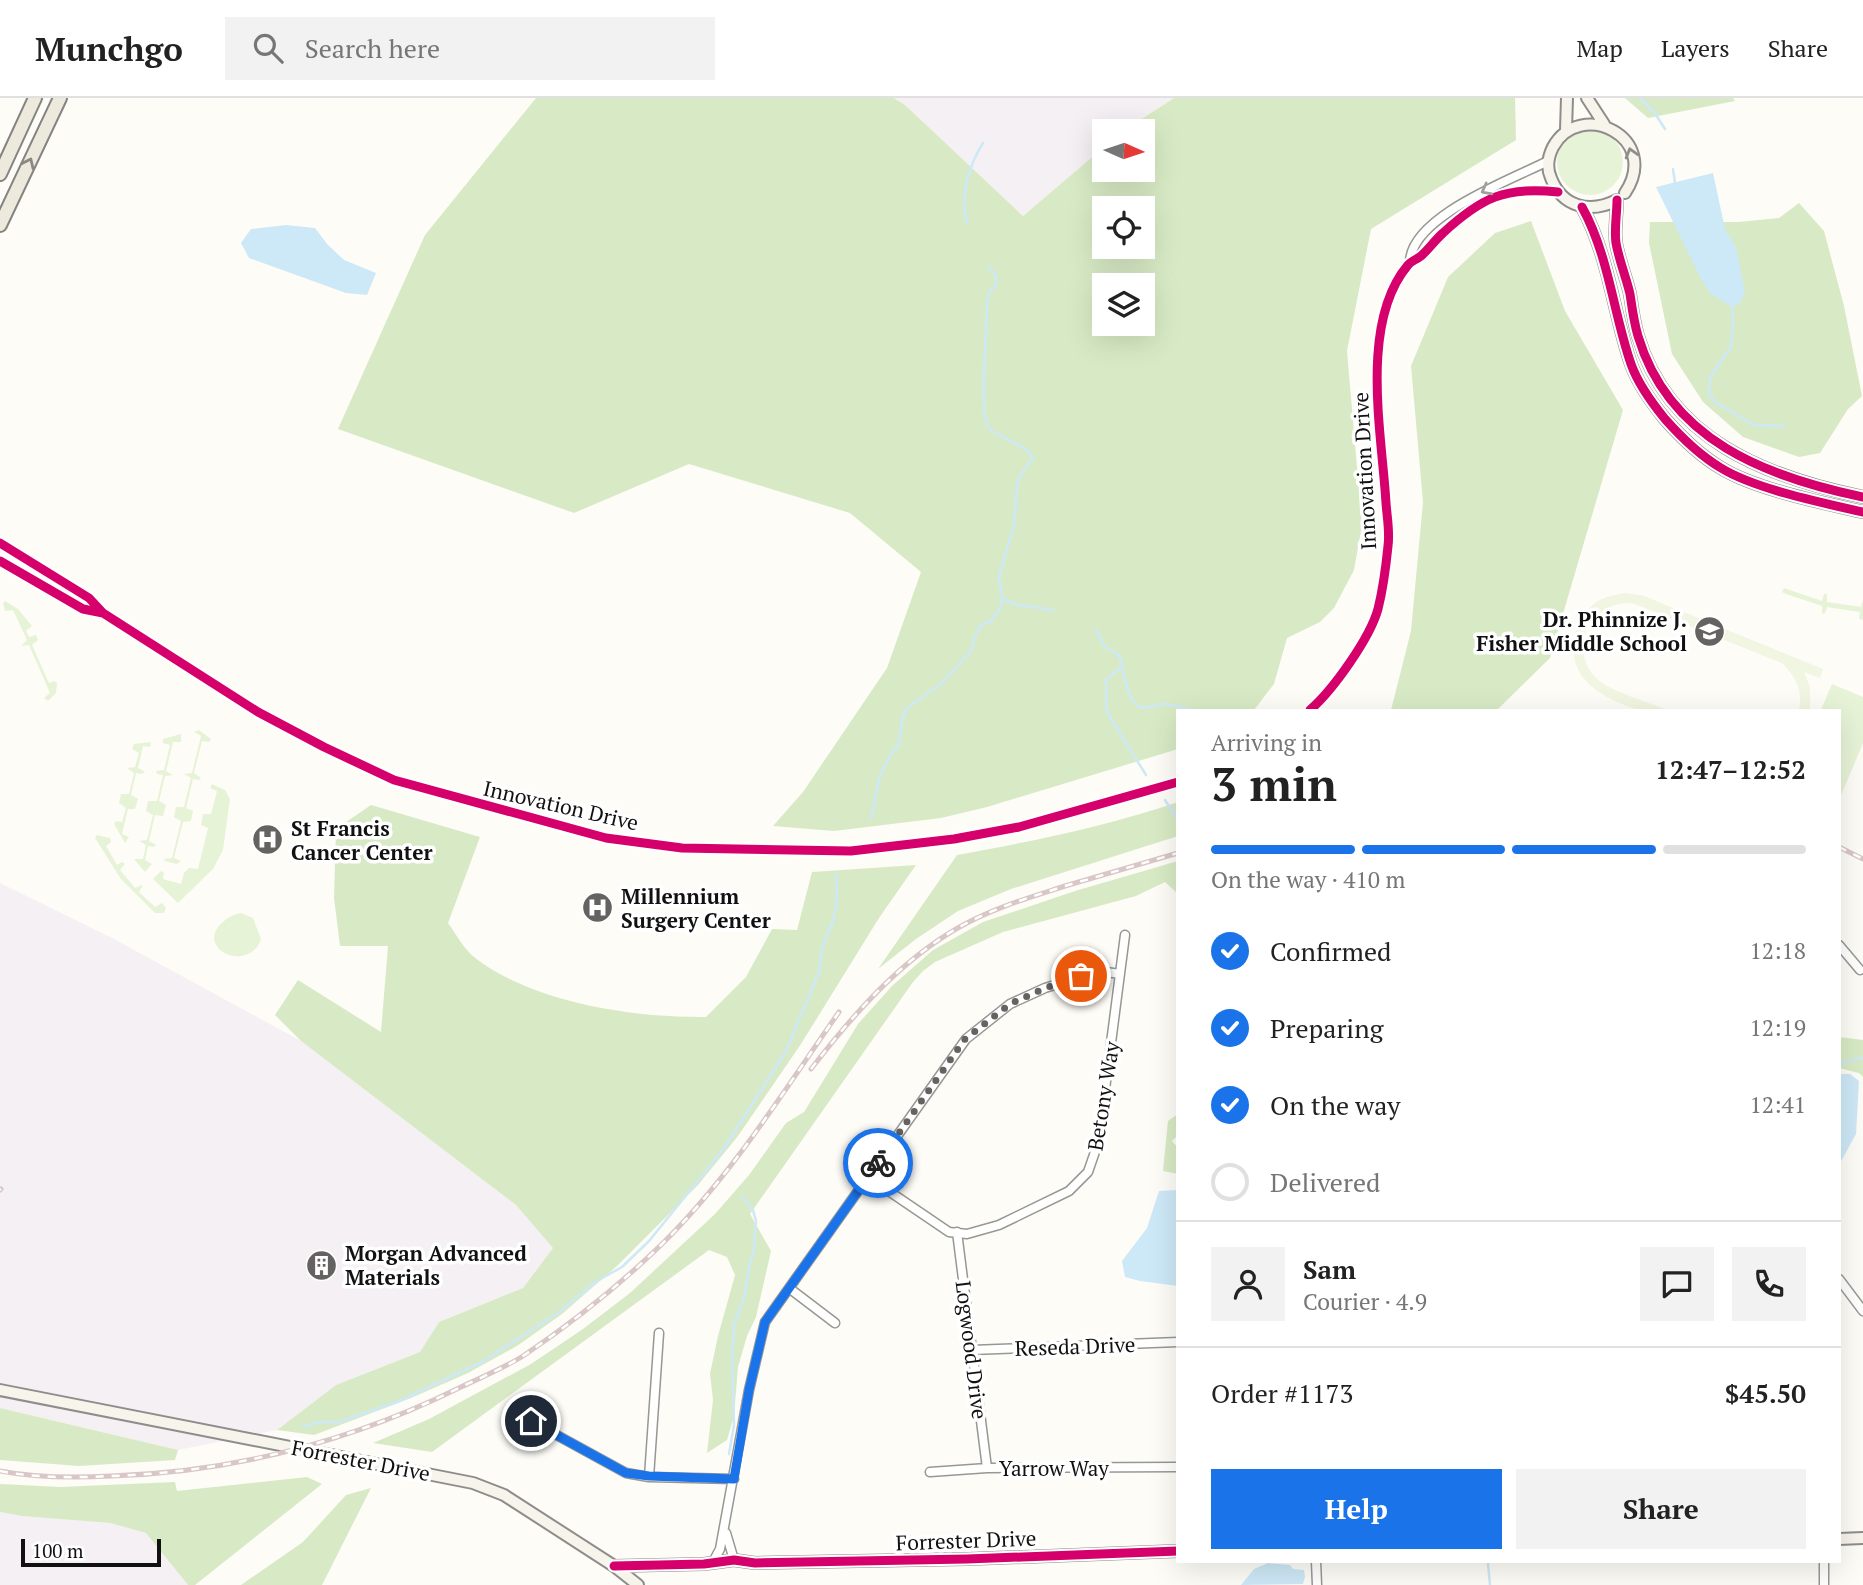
<!DOCTYPE html>
<meta charset="utf-8">
<style>
:root{--surface:#fff;--page:#f2f2f2;--text:#222;--muted:#767676;--line:#e0e0e0;--accent:#1a73e8}
body{margin:0;font-family:"PT Serif",serif;background:var(--page);color:var(--text);height:100vh;display:flex;flex-direction:column;font-size:26px;white-space:nowrap}
*{box-sizing:border-box;margin:0}
p{font-size:23px;color:var(--muted)}
.icon{flex:none;width:38px;height:38px;fill:none;stroke:currentColor;stroke-width:2;stroke-linecap:round;stroke-linejoin:round}
.map{position:relative;flex:1;overflow:hidden}
.sheet{position:absolute;left:1176px;top:611px;width:665px;height:854px;display:flex;flex-direction:column;background:var(--surface);border-radius:0px;box-shadow:0 7px 28px #0002}
.sheet>*{flex:none}
.needle{width:46px;rotate:93deg}
.fabs{position:absolute;left:1092px;top:21px;display:grid;gap:14px}
.fabs a{display:grid;place-items:center;width:63px;height:63px;border-radius:0px;background:var(--surface);box-shadow:0 7px 28px #0002;font-size:35px}
.scale{position:absolute;left:21px;bottom:18px;width:140px;box-sizing:border-box;padding-left:7px;border:4px solid #111;border-top:0;font-size:19px;line-height:24px;white-space:nowrap;color:#111;-webkit-text-stroke:5px #fff;paint-order:stroke}
.pin{position:absolute;display:grid;place-items:center;width:60px;height:60px;color:#fff;margin:-30px;border:4px solid #fff;border-radius:50%;box-shadow:0 2px 7px #0007}
.courier{position:absolute;display:grid;place-items:center;width:70px;height:70px;margin:-35px;border:5px solid #1a73e8;border-radius:50%;background:#fff;color:#222;box-shadow:0 2px 9px #0007}
.head em{font-style:normal;font-weight:800}
.head div{display:flex;flex-direction:column-reverse}
.head{display:flex;align-items:center;justify-content:space-between;height:119px;padding:0 35px}
h1{font-size:46px;font-weight:800;line-height:52px}
.bar{display:grid;grid-template-columns:repeat(4,1fr);gap:10px 7px;align-content:center;height:84px;padding:0 35px}
.bar i{height:9px;border-radius:5px;background:var(--line)}
.bar .selected{background:var(--accent)}
.bar p{grid-column:span 4}
.line{display:flex;align-items:center;gap:18px;padding:0 35px;border-top:2px solid var(--line)}
.line div{flex:1}
.round{display:grid;place-items:center;flex:none;width:74px;height:74px;border-radius:0px;background:var(--page)}
ol{padding:0 35px;list-style:none}
li{display:flex;align-items:center;gap:21px;height:77px}
li p{margin-inline-start:auto}
li .icon{padding:7px;border-radius:50%;background:var(--accent);color:#fff;stroke-width:4}
li:last-child{color:var(--muted)}
li i{width:38px;height:38px;border:4px solid var(--line);border-radius:50%}
.primary-button{display:flex;gap:14px;margin-top:auto;padding:14px 35px}
.primary-button a{flex:1;height:80px;border-radius:0px;background:var(--accent);color:#fff;font-size:28px;font-weight:800;line-height:80px;text-align:center}
.primary-button a+a{background:var(--page);color:var(--text)}
header{display:flex;align-items:center;gap:42px;box-sizing:border-box;height:98px;padding:0 35px;background:var(--surface);border-bottom:2px solid var(--line)}
header strong{font-size:33px}
nav{display:flex;gap:38px;margin-inline-start:auto;font-size:24px}
.search{width:490px;height:63px;background:var(--page);display:flex;align-items:center;gap:18px;box-sizing:border-box;padding:0 24px;border-radius:0px;color:var(--muted);font-size:26px}
.map>svg:first-child{display:block}
.industrial{fill:#f5f0f3}
.green{fill:#e7f3d7}
.forest{fill:#d8eac5;fill-rule:evenodd}
.pitch{fill:#f0f6e1}
.water{fill:#cde8f7}
.lines{fill:none;stroke-linecap:round;stroke-linejoin:round}
.stream{stroke:#cde8f7;stroke-width:2.5}
.street-casing{stroke:#979795;stroke-width:11}
.secondary-casing{stroke:#8e8d8b;stroke-width:14}
.primary-casing{stroke:#858482;stroke-width:16}
.street{stroke:#fffffe;stroke-width:8}
.secondary{stroke:#f6f4eb;stroke-width:10}
.primary{stroke:#ede9dc;stroke-width:12}
.rail-casing{stroke:#d9c6c7;stroke-width:5}
.rail{stroke:#fff;stroke-width:2.5;stroke-dasharray:8;stroke-linecap:butt}
.cycleway-casing{stroke:#fff;stroke-width:13}
.cycleway{stroke:#d6006c;stroke-width:9}
.oneway{stroke:#8f8e89}
.oneway2{stroke:#8a8881}
.oneway3{stroke:#a0a09f}
.done{stroke:#646362;stroke-width:7;stroke-dasharray:0 12.6}
.route{stroke:#1a73e8;stroke-width:9}
.labels{text-anchor:middle;dominant-baseline:central;stroke-width:7;stroke-linejoin:round;paint-order:stroke}
.street-label{font-size:21px;fill:#111;stroke:#fff}
.poi-label{font-size:21px;font-weight:bold;fill:#111;stroke:#fff;text-anchor:start}
</style>
<header>
<strong>Munchgo</strong>
<div class="search"><svg class="icon" aria-label="search" viewBox="0 0 24 24"><circle cx="10" cy="10" r="6"/><path d="M15 15l6 6"/></svg>Search here</div>
<nav><a>Map</a><a>Layers</a><a>Share</a></nav>
</header>
<div class="map">
<svg width="1863" height="1487" viewBox="0 0 1863 1487">
<rect width="100%" height="100%" fill="#fdfcf7"/>
<path class="industrial" d="M894 0H1174L1123 33H1104V49L1023 118 905 7Z
M0 785 112 840 301 943 516 1107 553 1150 523 1190 439 1224 420 1254 336 1287 277 1332 178 1352 0 1310Z
M0 1414 22 1418 110 1425 146 1435 188 1487H0Z"/>
<path class="green" d="M1557 64a33 33 0 1 1 66 0a33 33 0 1 1-66 0Z
M1784 490 1822 503 1824 496H1827V504L1861 509 1863 502V522L1859 521 1860 514 1827 509 1825 515 1822 516V508L1786 496 1782 494Z
M5 503 18 511 32 528 26 533 29 539 36 537 38 542 32 547 49 585 54 583 57 585 56 595 48 603 44 600 50 595 29 547 21 548 27 542 13 512 5 513 3 505Z
M1832 586 1863 599V645L1840 700 1839 612H1821Z
M199 632 211 641 209 644 202 643 194 675 201 680 199 682 193 681 186 710 193 713 191 723 183 724 174 760 181 763 177 766 165 763 164 761 172 760 181 723 174 719 176 709H184L191 680 184 676 192 675 201 638 194 634Z
M181 636V644H173L166 673 173 677 165 678 159 703 166 707 163 718 155 717 149 743 156 747 154 749 148 748 145 762 152 766 145 774 134 761H143L146 747 139 743 147 742 153 717 146 713 148 703H157L163 677 157 676 156 673 164 672 170 647 163 645V641Z
M151 644 150 649 143 648 138 670 145 674 142 676 136 675 131 697 138 701 135 711H128L122 736 129 739 125 745 114 726 116 723 122 724 126 710 119 705 121 696H129L134 675 127 670 135 669 139 655 132 651 134 646Z
M212 686 225 692 230 701 223 752 213 771 178 805 153 781 161 773 164 775 163 781 181 786 184 775 189 770 198 771 208 730 201 727 203 716H211L217 693 210 690Z
M97 737 110 740 111 744 106 748 117 767 122 764 125 766 120 772 135 790 143 787 139 794 155 809 162 805 166 810 164 815H155L121 781 95 740Z
M241 815 253 820 261 841C256 859 233 864 219 851 204 835 227 817 241 815Z"/>
<path class="forest" d="M536 0H894L905 7 1023 118 1104 49V72H1143V33H1123L1174 0H1515L1516 42 1371 131 1347 253 1362 427 1354 472 1334 510 1320 524 1287 540 1274 586 1254 612H1178V651L987 709 941 720 834 733 773 728 803 694 887 570 921 474 850 415 689 366 574 415 338 331 425 137ZM1104 110H1143V149H1104ZM1143 187V226H1104V187Z
M1625 0H1733L1735 3 1648 20Z
M1799 105 1824 133 1844 208 1862 298 1848 311 1820 355 1799 359 1743 339 1703 304 1672 256 1649 145 1650 124H1738L1779 120Z
M1531 123 1565 213 1623 312 1550 560 1497 612H1391L1411 533 1423 404 1411 268 1448 179 1495 135Z
M1178 704V738L1011 791 958 813 916 841 878 871 957 757C1034 743 1104 729 1178 704Z
M371 707 480 739 448 825C456 836 464 851 474 859 532 905 634 920 706 919L746 879 772 831 797 832 812 774 916 767 879 820 801 946 738 1038 698 1087 617 1168 562 1216 517 1248 468 1275 411 1300 314 1337 277 1332 336 1287 420 1254 439 1224 523 1190 553 1150 516 1107 301 943 275 917 298 882 381 934 388 848H340L334 800 336 731Z
M1178 763V796L1165 784 1136 798 1003 834 935 864 923 873 913 884 750 1116 771 1153 756 1219 747 1238 738 1269 734 1318 727 1342 707 1355 713 1302 710 1276 718 1238 735 1177 727 1159 709 1152 432 1354 373 1345 429 1321 531 1266 583 1231 630 1195 715 1116 749 1077 786 1025 804 1014 858 926 892 888 933 852 983 824 1075 793Z
M1839 939 1863 942V979L1859 975 1839 970Z
M1178 1016V1037L1172 1043 1178 1050V1076L1163 1073 1168 1023Z
M0 1310 178 1352 175 1362 79 1368 0 1362Z
M307 1379 322 1386 195 1487H188L146 1435 110 1425 22 1418 0 1414V1386L60 1389 175 1384 177 1393Z
M371 1390 322 1487H241L303 1444 346 1397Z"/>
<path class="pitch" d="M1626 495 1644 498 1823 571 1820 580 1804 574 1810 589V612H1799C1803 592 1796 579 1782 565L1632 505C1591 503 1566 551 1597 581 1610 593 1650 605 1668 612 1659 613 1649 614 1641 612 1622 608 1597 596 1585 582 1564 558 1573 517 1600 502 1608 498 1617 496 1626 495Z"/>
<path class="water" d="M1713 75 1725 131 1736 149 1745 194 1739 207 1730 208 1711 196 1701 181 1656 89Z
M286 127 315 130 327 146 344 162 376 175 367 197 346 195 249 160 241 145 251 131Z
M1839 976H1850L1859 983 1856 1036 1839 1067Z
M1178 1092V1188L1140 1183 1125 1179 1122 1163 1147 1130 1159 1093Z
M1268 1465 1290 1467 1293 1471 1304 1472 1305 1479 1303 1486 1241 1487 1254 1471Z"/>
<g class="lines">
<path class="stream" d="M1640 0 1654 14 1665 31
M1673 71 1675 85
M967 125C959 100 969 67 983 45
M1732 204 1733 223 1731 249 1710 279 1709 295 1716 305 1754 327 1785 328
M1002 501 1018 507 1053 512
M1096 531 1104 548 1119 557C1123 570 1124 583 1129 595 1140 620 1149 606 1165 606 1173 607 1185 610 1192 612
M1121 569 1106 582 1107 614 1146 677
M1165 702 1178 722
M871 721 879 681 888 661 899 646 902 622 907 610 941 586 972 552 974 540 981 527 991 523 1000 510 1002 501 999 478 1014 428 1017 387 1021 376 1033 359C1022 344 998 340 988 329 979 319 987 226 987 206L989 195 996 187V178L989 169
M1839 965 1863 960
M303 1328 323 1324H339L397 1304 482 1264 558 1215 597 1183 622 1169 649 1143 723 1052 786 953 819 874 822 850 834 821 837 799 836 776
M729 1356 734 1327 732 1259 734 1227 744 1199 750 1165 753 1157 756 1123 753 1112 742 1098
M1488 1466 1490 1487"/>
<defs>
<path id="street" d="M1410 164C1411 118 1513 81 1548 63
M0 445 89 500 103 515 258 614 324 649 394 682 606 740 682 750 851 753 954 741 1019 729 1178 684
M0 463 83 511 103 515
M1310 612C1333 592 1370 540 1378 511 1383 491 1386 468 1388 448 1390 434 1387 419 1386 405 1382 336 1359 225 1408 167 1411 163 1416 162 1421 158 1429 151 1435 142 1443 135 1481 100 1505 88 1558 94
M1839 847 1860 872
M868 1079 949 1134 967 1136 999 1127 1069 1093 1088 1074 1098 1045 1125 837
M957 1134 987 1370
M1839 1181 1863 1213
M789 1190 835 1225
M972 1252 1178 1244
M512 1332 531 1323 626 1375 649 1379 734 1381
M930 1374 987 1370 1178 1369
M649 1379 659 1235
M726 1435 734 1462
M1316 1463 1317 1487
M1824 1463V1487
M713 1464 720 1451 724 1429 749 1292 765 1224 966 941 1010 906 1045 890 1099 873 1120 876"/>
<path id="secondary" d="M1587 0 1604 26
M1566 32 1567 0
M1625 95C1662 39 1580 0 1553 49 1548 59 1546 69 1551 80 1562 109 1590 116 1617 102 1617 116 1614 132 1616 145 1619 162 1626 179 1630 196 1632 210 1634 225 1638 238 1669 342 1766 379 1863 399
M1582 109C1609 158 1613 214 1631 266 1638 286 1652 305 1665 321 1681 339 1699 357 1721 370 1755 391 1823 405 1863 414
M0 1292 473 1385 504 1397 614 1468 638 1487
M1839 1441 1863 1440
M614 1468 704 1466 734 1462 755 1465 967 1461 1178 1453"/>
<path id="primary" d="M0 76 35 0
M0 127 60 0"/>
</defs>
<use href="#street" class="street-casing"/>
<use href="#secondary" class="secondary-casing"/>
<use href="#primary" class="primary-casing"/>
<use href="#street" class="street"/>
<use href="#secondary" class="secondary"/>
<use href="#primary" class="primary"/>
<defs>
<path id="rail" d="M1839 749 1863 761
M811 971C852 918 898 865 956 831 990 811 1028 800 1065 788 1103 777 1140 766 1178 755
M0 1092 1 1091
M0 1373C36 1380 74 1380 111 1378 233 1374 352 1343 461 1289 482 1279 504 1270 523 1258 572 1225 620 1187 663 1145 732 1077 783 994 839 914"/>
</defs>
<use href="#rail" class="rail-casing"/>
<use href="#rail" class="rail"/>
<defs>
<path id="cycleway" d="M1617 102C1617 116 1614 132 1616 145 1619 162 1626 179 1630 196 1632 210 1634 225 1638 238 1669 342 1766 379 1863 399
M1582 109C1609 158 1613 214 1631 266 1638 286 1652 305 1665 321 1681 339 1699 357 1721 370 1755 391 1823 405 1863 414
M0 445 89 500 103 515 258 614 324 649 394 682 606 740 682 750 851 753 954 741 1019 729 1178 684
M0 463 83 511 103 515
M1310 612C1333 592 1370 540 1378 511 1383 491 1386 468 1388 448 1390 434 1387 419 1386 405 1382 336 1359 225 1408 167 1411 163 1416 162 1421 158 1429 151 1435 142 1443 135 1481 100 1505 88 1558 94
M614 1468 704 1466 734 1462 755 1465 967 1461 1178 1453"/>
</defs>
<use href="#cycleway" class="cycleway-casing"/>
<use href="#cycleway" class="cycleway"/>
</g>
<defs><path id="oneway-chevron" d="M-2-3.5L2.5 0L-2 3.5" fill="none" stroke-width="1.6" stroke-linecap="round" stroke-linejoin="round" transform="scale(1.75)"/></defs>
<use class="oneway" href="#oneway-chevron" transform="translate(1631 55) rotate(-106)"/>
<use class="oneway2" href="#oneway-chevron" transform="translate(29 65) rotate(-65)"/>
<use class="oneway3" href="#oneway-chevron" transform="translate(1486 92) rotate(152)"/>
<g class="lines">
<path class="done" d="M878 1065 965 941 1010 906 1045 890 1081 878"/>
<path class="route" d="M531 1323 626 1375 649 1378 734 1381 749 1292 765 1224 878 1065"/>
</g>
<defs>
<symbol id="school-disc" viewBox="-11 -11 22 22"><circle r="9.5" fill="#646362" stroke="#fff"/><path d="M0-5L7-2L0 1L-7-2ZM-4 1L0 2.5L4 1V4Q0 6-4 4Z" fill="#fff"/></symbol>
<symbol id="hospital-disc" viewBox="-11 -11 22 22"><circle r="9.5" fill="#646362" stroke="#fff"/><path d="M-5-5h3v3.5h4V-5h3V5h-3V1.5h-4V5h-3Z" fill="#fff"/></symbol>
<symbol id="building-disc" viewBox="-11 -11 22 22"><circle r="9.5" fill="#646362" stroke="#fff"/><path d="M-4-6H4V6H1V3H-1V6H-4ZM-2.5-4.3h1.7v1.8h-1.7ZM.8-4.3h1.7v1.8H.8ZM-2.5-1h1.7V.8h-1.7ZM.8-1h1.7V.8H.8Z" fill="#fff"/></symbol>
</defs>
<g fill-rule="evenodd">
<use href="#school-disc" x="1692" y="516" width="35" height="35"/>
<use href="#hospital-disc" x="250" y="724" width="35" height="35"/>
<use href="#hospital-disc" x="580" y="792" width="35" height="35"/>
<use href="#building-disc" x="304" y="1150" width="35" height="35"/>
</g>
<g class="labels">
<g class="street-label">
<text transform="translate(1364 373) rotate(-93)">Innovation Drive</text>
<text transform="translate(561 707) rotate(13)">Innovation Drive</text>
<text transform="translate(1103 998) rotate(-81)">Betony Way</text>
<text transform="translate(1075 1248) rotate(-2)">Reseda Drive</text>
<text transform="translate(972 1252) rotate(83)">Logwood Drive</text>
<text transform="translate(361 1362) rotate(11)">Forrester Drive</text>
<text x="1054" y="1370">Yarrow Way</text>
<text transform="translate(966 1442) rotate(-2)">Forrester Drive</text>
</g>
<g class="poi-label">
<text x="1687" y="521" text-anchor="end">Dr. Phinnize J.<tspan x="1687" dy="24">Fisher Middle School</tspan></text>
<text x="291" y="730">St Francis<tspan x="291" dy="24">Cancer Center</tspan></text>
<text x="621" y="798">Millennium<tspan x="621" dy="24">Surgery Center</tspan></text>
<text x="345" y="1155">Morgan Advanced<tspan x="345" dy="24">Materials</tspan></text>
</g>
</g>
</svg>
<div class="fabs">
<a><svg class="needle" viewBox="-14 -14 28 28"><path d="M0-13l5 13h-10z" fill="#e53935"/><path d="M0 13l5-13h-10z" fill="#767676"/></svg></a>
<a><svg class="icon" aria-label="locate" viewBox="0 0 24 24"><circle cx="12" cy="12" r="6"/><path d="M12 2v4M12 18v4M2 12h4M18 12h4"/></svg></a>
<a><svg class="icon" aria-label="layers" viewBox="0 0 24 24"><path d="M12 4l9 5-9 5-9-5zM3 14l9 5 9-5"/></svg></a>
</div>
<div class="scale">100 m</div>
<div class="pin" style="left:1081px;top:878px;background:#ea580c"><svg class="icon" aria-label="bag" viewBox="0 0 24 24"><path d="M5 8h14l-1 12H6zM9 8a3 3 0 0 1 6 0"/></svg></div>
<div class="pin" style="left:531px;top:1323px;background:#1f2937"><svg class="icon" aria-label="home" viewBox="0 0 24 24"><path d="M3 11l9-7 9 7M6 9v11h12V9"/></svg></div>
<div class="courier" style="left:878px;top:1065px"><svg class="icon" aria-label="bike" viewBox="0 0 24 24"><circle cx="6" cy="16" r="4"/><circle cx="18" cy="16" r="4"/><path d="M6 16l4-8h5l3 8M10 8l3 8H6M13 5h3"/></svg></div>
<section class="sheet">
<div class="head"><div><h1>3 min</h1><p>Arriving in</p></div><em>12:47–12:52</em></div>
<div class="bar"><i class="selected"></i><i class="selected"></i><i class="selected"></i><i></i><p>On the way · 410 m</p></div>
<ol>
<li><svg class="icon" aria-label="check" viewBox="0 0 24 24"><path d="M5 12l5 5 9-10"/></svg>Confirmed<p>12:18</p></li>
<li><svg class="icon" aria-label="check" viewBox="0 0 24 24"><path d="M5 12l5 5 9-10"/></svg>Preparing<p>12:19</p></li>
<li><svg class="icon" aria-label="check" viewBox="0 0 24 24"><path d="M5 12l5 5 9-10"/></svg>On the way<p>12:41</p></li>
<li><i></i>Delivered</li>
</ol>
<div class="line" style="height:126px"><a class="round"><svg class="icon" aria-label="person" viewBox="0 0 24 24"><circle cx="12" cy="8" r="4"/><path d="M4 21q1-7 8-7t8 7"/></svg></a><div><b>Sam</b><p>Courier · 4.9</p></div><a class="round"><svg class="icon" aria-label="chat" viewBox="0 0 24 24"><path d="M4 5h16v11H9l-5 4z"/></svg></a><a class="round"><svg class="icon" aria-label="phone" viewBox="0 0 24 24"><path d="M5 4h4l2 5-3 2q2 4 5 5l2-3 5 2v4C11 20 4 13 5 4z"/></svg></a></div>
<div class="line" style="height:91px"><div>Order #1173</div><b>$45.50</b></div>
<div class="primary-button"><a>Help</a><a>Share</a></div>
</section>
</div>
